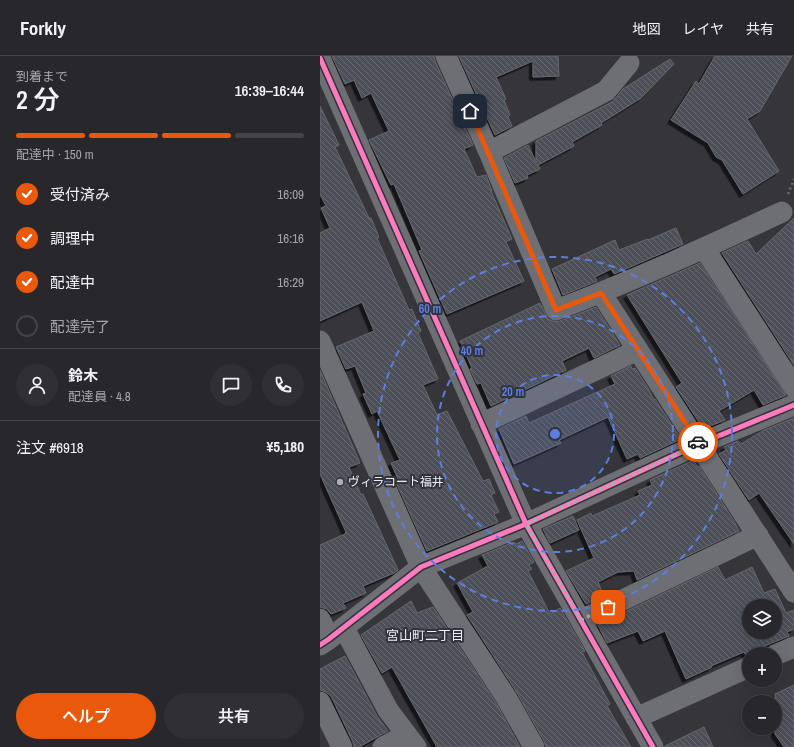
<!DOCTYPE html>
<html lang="ja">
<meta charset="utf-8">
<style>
:root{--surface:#28282c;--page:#303034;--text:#f1f3f6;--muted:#a5a6a9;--line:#444448;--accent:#ea580c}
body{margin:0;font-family:"Archivo Narrow","Noto Sans JP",sans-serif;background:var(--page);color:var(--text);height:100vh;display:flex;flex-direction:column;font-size:15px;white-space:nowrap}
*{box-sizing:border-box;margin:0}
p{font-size:13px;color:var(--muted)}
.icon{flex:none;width:22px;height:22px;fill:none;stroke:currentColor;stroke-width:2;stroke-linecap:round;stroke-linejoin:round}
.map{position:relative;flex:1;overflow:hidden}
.sheet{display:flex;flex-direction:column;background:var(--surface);width:320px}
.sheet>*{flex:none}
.tools{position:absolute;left:422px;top:543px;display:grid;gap:8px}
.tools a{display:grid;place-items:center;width:40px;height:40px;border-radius:50%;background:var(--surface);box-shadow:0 4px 16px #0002,0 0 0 1px var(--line);font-size:20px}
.pin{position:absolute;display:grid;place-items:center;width:34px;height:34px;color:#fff;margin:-17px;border-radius:8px;box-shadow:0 2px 6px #0006}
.courier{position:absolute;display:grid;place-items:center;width:40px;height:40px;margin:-20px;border:3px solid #ea580c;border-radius:50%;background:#fff;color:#222;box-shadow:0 1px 5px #0007}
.head em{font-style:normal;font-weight:600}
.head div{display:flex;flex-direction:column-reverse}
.head{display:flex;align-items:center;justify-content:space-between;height:68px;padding:0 16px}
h1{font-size:26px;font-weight:600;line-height:30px}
.bar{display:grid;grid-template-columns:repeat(4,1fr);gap:6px 4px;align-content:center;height:48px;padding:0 16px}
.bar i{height:5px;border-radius:3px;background:var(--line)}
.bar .on{background:var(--accent)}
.bar p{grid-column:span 4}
.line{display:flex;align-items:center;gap:10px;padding:0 16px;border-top:1px solid var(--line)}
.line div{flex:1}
.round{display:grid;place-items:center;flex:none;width:42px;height:42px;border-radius:21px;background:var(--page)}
ol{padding:0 16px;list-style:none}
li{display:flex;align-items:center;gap:12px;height:44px}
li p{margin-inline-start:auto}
li .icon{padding:4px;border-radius:50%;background:var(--accent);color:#fff;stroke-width:4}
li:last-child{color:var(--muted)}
li i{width:22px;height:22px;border:2px solid var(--line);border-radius:50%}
.button{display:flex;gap:8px;margin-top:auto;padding:8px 16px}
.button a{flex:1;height:46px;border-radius:24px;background:var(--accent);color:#fff;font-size:16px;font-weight:600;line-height:46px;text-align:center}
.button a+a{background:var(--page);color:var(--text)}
header{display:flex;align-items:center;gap:24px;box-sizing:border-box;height:56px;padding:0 20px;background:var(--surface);border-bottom:1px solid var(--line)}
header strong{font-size:19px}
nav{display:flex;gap:22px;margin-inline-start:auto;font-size:14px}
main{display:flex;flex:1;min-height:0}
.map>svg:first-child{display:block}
.building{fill:url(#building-back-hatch);stroke:#66676c;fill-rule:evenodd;filter:url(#shadow)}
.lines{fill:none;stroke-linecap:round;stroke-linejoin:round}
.path{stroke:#6c6c71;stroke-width:2.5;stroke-dasharray:2 3;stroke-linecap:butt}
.street{stroke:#6e6f75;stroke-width:21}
.cycleway-casing{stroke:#32333d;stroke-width:8}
.cycleway{stroke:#fd7abc;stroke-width:5}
.done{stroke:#acadb2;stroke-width:4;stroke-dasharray:0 7.2}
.route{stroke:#ea580c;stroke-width:5}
.ring{fill:none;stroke:#5b7ee0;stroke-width:2;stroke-dasharray:7 5}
.poi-dot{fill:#acadb2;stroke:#32333d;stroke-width:1.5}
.labels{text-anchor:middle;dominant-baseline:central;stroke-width:4;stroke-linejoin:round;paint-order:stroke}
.poi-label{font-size:12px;fill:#ecedf3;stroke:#32333d;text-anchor:start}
.neighbourhood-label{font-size:13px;fill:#ecedf3;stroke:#32333d}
.centre{fill:#5b7ee0;stroke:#32333d;stroke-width:2}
.ring-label{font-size:12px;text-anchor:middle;font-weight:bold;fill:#5b7ee0;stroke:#32333d;stroke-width:4;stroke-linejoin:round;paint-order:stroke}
</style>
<header>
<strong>Forkly</strong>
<nav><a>地図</a><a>レイヤ</a><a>共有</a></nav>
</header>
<main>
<section class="sheet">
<div class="head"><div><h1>2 分</h1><p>到着まで</p></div><em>16:39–16:44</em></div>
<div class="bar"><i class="on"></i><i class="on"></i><i class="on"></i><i></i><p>配達中 · 150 m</p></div>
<ol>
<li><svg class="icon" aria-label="check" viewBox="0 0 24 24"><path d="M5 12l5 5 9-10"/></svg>受付済み<p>16:09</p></li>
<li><svg class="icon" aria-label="check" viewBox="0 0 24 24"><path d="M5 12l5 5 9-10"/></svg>調理中<p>16:16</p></li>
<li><svg class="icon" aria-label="check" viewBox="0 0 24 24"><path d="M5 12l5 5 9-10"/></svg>配達中<p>16:29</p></li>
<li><i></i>配達完了</li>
</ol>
<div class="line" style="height:72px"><a class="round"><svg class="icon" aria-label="person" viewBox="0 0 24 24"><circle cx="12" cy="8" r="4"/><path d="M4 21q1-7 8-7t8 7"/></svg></a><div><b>鈴木</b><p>配達員 · 4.8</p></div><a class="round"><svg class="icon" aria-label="chat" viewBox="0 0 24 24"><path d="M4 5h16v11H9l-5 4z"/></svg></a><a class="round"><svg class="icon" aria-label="phone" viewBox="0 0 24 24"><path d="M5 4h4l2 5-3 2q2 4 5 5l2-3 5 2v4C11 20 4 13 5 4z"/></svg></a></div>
<div class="line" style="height:52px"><div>注文 #6918</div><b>¥5,180</b></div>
<div class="button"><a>ヘルプ</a><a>共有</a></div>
</section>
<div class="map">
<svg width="474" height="691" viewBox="0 0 474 691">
<defs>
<pattern id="building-back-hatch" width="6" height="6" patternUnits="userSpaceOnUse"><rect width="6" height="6" fill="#4e4f59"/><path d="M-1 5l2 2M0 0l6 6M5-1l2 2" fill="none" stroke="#686971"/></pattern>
<filter id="shadow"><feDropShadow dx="-3.5" dy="3.5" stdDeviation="0" flood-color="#0009"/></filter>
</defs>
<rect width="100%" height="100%" fill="#35353a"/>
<path class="building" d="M12 0H114L115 5 153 89 144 93 157 121 166 119 172 135H171L192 183 186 186 204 225 127 258 99 195 102 194 74 128 71 129 49 84 69 75 51 37 42 42 34 24 25 28Z
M139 0H238L239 20 213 21V5L176 21 186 43 184 44 190 59 188 61 192 70 175 79Z
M395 0H472L440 55 427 63 459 115 423 138 402 104 396 101 388 87 351 64 376 25 379 28Z
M350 3 354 8 321 42 281 67 282 69 252 86 254 90 218 109 220 113 207 119 208 122 195 127 184 102 208 89 216 106V85L292 46 303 33Z
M0 50 19 89 15 91 49 162H51L59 181 57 182 89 254 92 253 101 275 98 277 118 323 103 329 117 359 127 355 163 425 169 423 175 437 171 439 179 456 174 458 178 466 107 495 75 424 78 423 71 407 80 404 57 355 52 358 43 338 46 337 35 310 26 313 16 291 54 275 42 246 0 265V177L10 172 1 152 6 150 0 138Z
M474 162V309L402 197 428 185 436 198Z
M356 172 363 188 294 218 291 213 275 221 277 225 243 239 232 213 295 184 299 194 328 183V184Z
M380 207 466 339 443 349 434 334 399 355 405 364 390 370 389 368 383 372 356 331 362 327 307 239Z
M220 247 228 263 235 266 240 265 276 251 300 289 274 302 269 292 242 305 246 314 171 350 161 327 157 328 150 313 152 312 140 285Z
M311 310 312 313 315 312 328 332 334 344 335 343 361 383 320 402 318 398 307 403 288 361 239 384 241 387 194 408 179 373 206 360 209 367 295 328 291 320Z
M0 314 40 407 29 411 41 439 43 438 78 514 74 517 43 530 46 537 23 547 26 552 11 558 7 553 0 551V489L25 478 26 476 0 418Z
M474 362V488L439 437 429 444 399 398 406 394 404 391 418 385 421 388 444 374Z
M374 404 377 411 379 410 414 465 419 475 317 524 314 515 298 516 278 526 284 540 266 548 246 515 274 502 257 464 271 457 272 460 320 439 318 435 332 429 330 424Z
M253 460 259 474 230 487 223 473Z
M202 485 214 506 209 509 212 513 208 515 230 558 240 552 265 595 262 596 290 648 287 650 311 691H226L224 685 196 635 147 559 153 556 137 527 168 510 162 499 194 486 196 488Z
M398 511 405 524 432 511 444 537 455 533 466 557 474 554V573L467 576 469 580 425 598 424 596 391 610 392 611 366 623 345 575 323 585 318 575 287 587 278 569ZM429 550H455V576H429Z
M91 545 97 557 113 551 176 647 200 691H117L72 611 62 617 41 579Z
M25 600 57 660 68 675 39 691H34L33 686 11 640 6 636 0 634V613Z
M474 629V691H464L455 678V638Z
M384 671 393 691H345V690Z"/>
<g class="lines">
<path class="path" d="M468 138 474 123"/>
<path class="street" d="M126 0 169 96 236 254C313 225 387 191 462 156
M0 2 206 468 333 691
M169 96 286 35 309 7
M384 192 474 331
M281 237 474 536
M0 285 101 511 186 641 214 691
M161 368 318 294
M0 563 9 583
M261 564 438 479
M24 572 68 654 96 691
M0 589 9 583 101 511 206 468 379 388 474 349
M455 599 474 591
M0 646 22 691
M316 662 429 611
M63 691 86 679"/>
<defs>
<path id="cycleway" d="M0 2 206 468 333 691
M0 589 9 583 101 511 206 468 379 388 474 349"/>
</defs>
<use href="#cycleway" class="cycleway-casing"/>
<use href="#cycleway" class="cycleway"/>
</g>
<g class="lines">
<path class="done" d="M288 551 261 564 206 468 379 388 378 386"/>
<path class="route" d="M150 55 236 254 281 237 378 386"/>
</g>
<circle cx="235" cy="378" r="59" fill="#5b7ee0" fill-opacity=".12"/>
<g class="ring">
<circle cx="235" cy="378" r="59"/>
<circle cx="235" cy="378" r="118"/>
<circle cx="235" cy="378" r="177"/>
</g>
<circle class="poi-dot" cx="20" cy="426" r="4"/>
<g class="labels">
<g class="poi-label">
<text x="28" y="426">ヴィラコート福井</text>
</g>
<g class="neighbourhood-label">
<text x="105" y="579">宮山町二丁目</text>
</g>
</g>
<circle cx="235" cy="378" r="6" class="centre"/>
<g class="ring-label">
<text x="110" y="257">60 m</text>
<text x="152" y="299">40 m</text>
<text x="193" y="340">20 m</text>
</g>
</svg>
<div class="tools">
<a><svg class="icon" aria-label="layers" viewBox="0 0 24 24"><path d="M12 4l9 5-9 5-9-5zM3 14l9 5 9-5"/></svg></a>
<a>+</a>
<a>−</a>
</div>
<div class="pin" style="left:288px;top:551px;background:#ea580c"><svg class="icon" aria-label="bag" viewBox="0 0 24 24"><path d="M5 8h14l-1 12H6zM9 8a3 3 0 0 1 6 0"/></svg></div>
<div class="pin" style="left:150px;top:55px;background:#1f2937"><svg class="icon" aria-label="home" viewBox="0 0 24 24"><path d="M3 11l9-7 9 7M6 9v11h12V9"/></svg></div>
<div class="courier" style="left:378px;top:386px"><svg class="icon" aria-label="car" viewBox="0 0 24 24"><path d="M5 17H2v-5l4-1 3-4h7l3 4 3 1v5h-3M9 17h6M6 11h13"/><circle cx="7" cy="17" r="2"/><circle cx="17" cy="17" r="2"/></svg></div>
</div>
</main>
